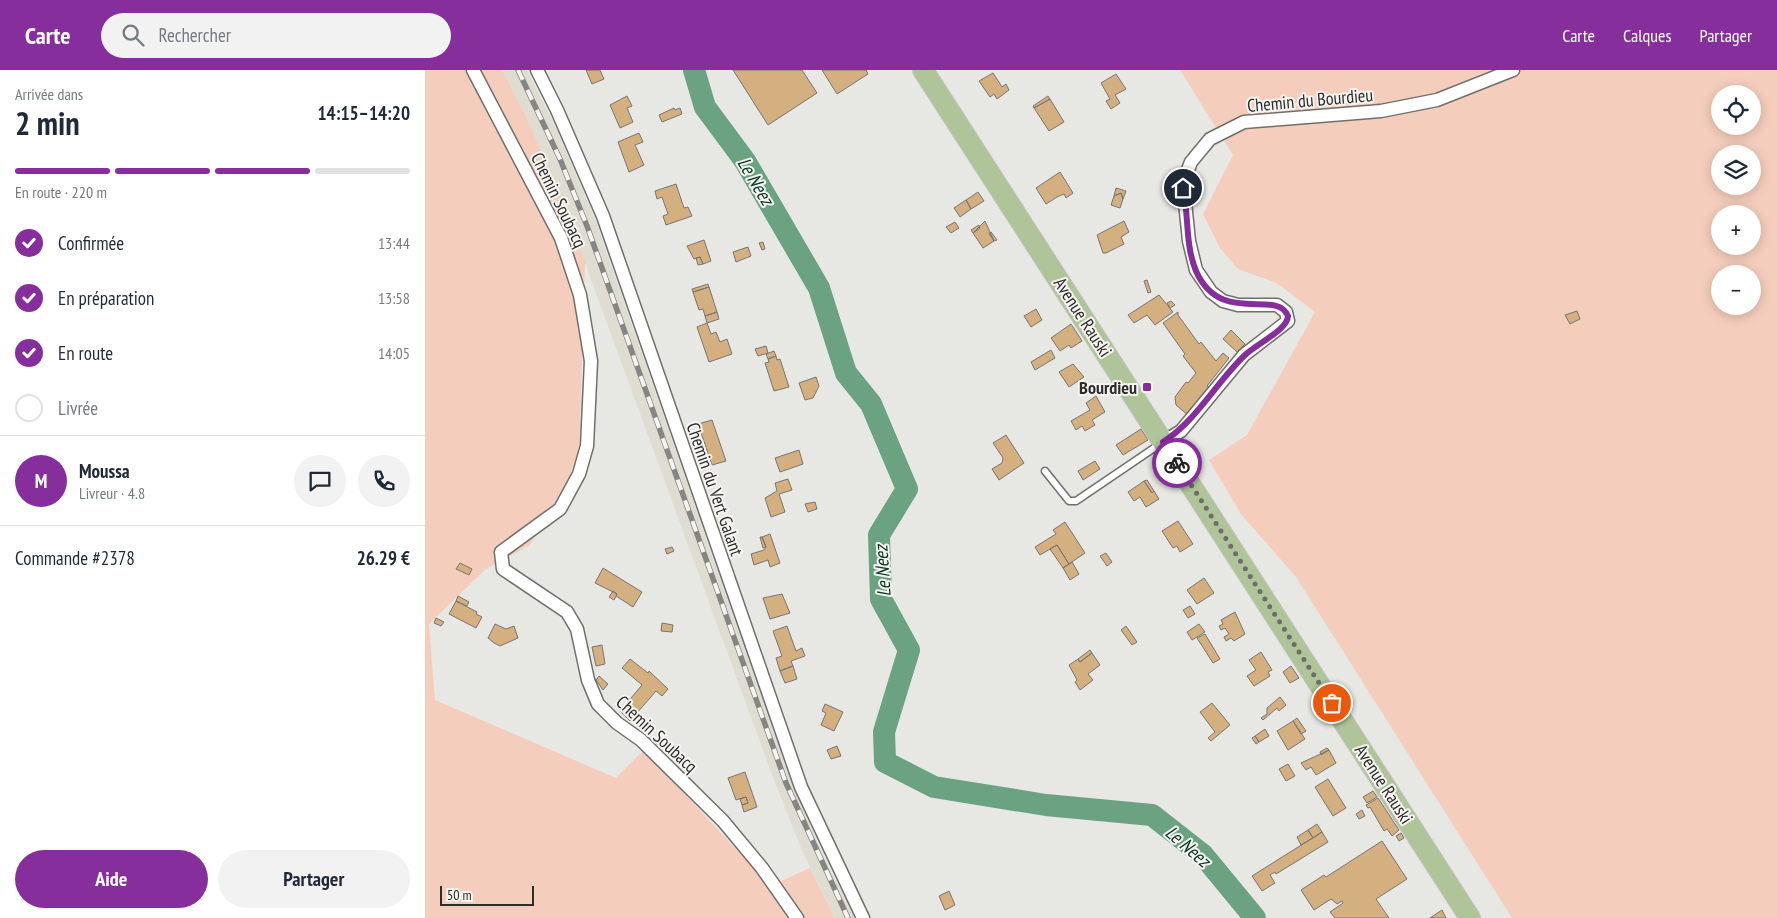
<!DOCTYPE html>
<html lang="fr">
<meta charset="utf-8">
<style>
:root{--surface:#fff;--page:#f2f2f3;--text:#1f2937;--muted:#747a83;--line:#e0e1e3;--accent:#862f9c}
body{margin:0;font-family:"PT Sans Narrow",sans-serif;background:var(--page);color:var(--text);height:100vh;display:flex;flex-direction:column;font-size:19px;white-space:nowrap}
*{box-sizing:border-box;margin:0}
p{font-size:16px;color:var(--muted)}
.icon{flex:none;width:28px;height:28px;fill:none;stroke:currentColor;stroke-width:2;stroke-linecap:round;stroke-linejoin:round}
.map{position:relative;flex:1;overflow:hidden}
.panel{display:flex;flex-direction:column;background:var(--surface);width:425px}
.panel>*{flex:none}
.tools{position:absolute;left:1286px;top:15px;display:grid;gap:10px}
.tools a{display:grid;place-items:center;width:50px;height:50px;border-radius:50%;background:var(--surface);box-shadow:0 2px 12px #0003;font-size:25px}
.scale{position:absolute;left:15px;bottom:12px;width:94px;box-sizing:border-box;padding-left:5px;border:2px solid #2d2c2b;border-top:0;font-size:14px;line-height:18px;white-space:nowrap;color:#2d2c2b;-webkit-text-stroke:4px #f5f4f0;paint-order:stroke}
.pin{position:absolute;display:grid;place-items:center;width:42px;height:42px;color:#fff;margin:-21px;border:2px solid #fff;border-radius:50%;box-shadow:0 1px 5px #0007}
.courier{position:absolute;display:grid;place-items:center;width:50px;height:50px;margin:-25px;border:4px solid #862f9c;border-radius:50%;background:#fff;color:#222;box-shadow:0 1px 6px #0007}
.headline em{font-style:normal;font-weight:800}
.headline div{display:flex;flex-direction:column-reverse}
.headline{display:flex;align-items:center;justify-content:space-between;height:85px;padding:0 15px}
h1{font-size:32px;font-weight:800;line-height:38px}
.bar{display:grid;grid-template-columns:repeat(4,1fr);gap:8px 5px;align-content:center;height:60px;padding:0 15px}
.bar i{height:6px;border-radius:4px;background:var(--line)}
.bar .current{background:var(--accent)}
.bar p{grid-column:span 4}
.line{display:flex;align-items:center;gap:12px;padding:0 15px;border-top:1px solid var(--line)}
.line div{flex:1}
.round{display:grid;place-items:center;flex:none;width:52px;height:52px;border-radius:26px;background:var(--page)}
ol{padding:0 15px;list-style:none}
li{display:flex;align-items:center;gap:15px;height:55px}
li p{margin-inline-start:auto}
li .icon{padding:5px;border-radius:50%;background:var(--accent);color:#fff;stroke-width:4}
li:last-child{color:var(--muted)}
li i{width:28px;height:28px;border:2px solid var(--line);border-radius:50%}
.cta{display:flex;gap:10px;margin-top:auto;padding:10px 15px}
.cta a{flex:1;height:58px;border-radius:30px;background:var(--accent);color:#fff;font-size:20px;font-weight:800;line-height:58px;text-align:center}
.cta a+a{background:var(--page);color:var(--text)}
header{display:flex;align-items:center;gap:30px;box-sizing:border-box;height:70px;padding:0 25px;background:var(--accent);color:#fff}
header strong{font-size:24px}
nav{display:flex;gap:28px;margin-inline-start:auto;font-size:18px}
.search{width:350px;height:45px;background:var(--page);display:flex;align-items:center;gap:12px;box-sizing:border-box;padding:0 18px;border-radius:28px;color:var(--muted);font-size:19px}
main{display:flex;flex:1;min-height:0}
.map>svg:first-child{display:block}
.built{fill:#dfddd2}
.green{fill:#f5cdbc;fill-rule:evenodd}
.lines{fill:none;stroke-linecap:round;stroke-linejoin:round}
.river{stroke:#6aa282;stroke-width:22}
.building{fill:#d4af80;stroke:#787572}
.lane-casing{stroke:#6f6f6b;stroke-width:9}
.street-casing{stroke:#6f6f6b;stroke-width:15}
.primary-casing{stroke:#c4c4c4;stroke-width:22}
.lane{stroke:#fff;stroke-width:6}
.street{stroke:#fff;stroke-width:12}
.primary{stroke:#afc498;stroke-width:20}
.rail-casing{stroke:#858582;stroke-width:5.5}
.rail{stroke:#f5f4f0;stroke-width:4;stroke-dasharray:11;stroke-linecap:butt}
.done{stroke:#6e6d6b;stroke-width:5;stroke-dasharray:0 9}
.route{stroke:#862f9c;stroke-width:6}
.poi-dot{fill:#862f9c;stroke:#f5f4f0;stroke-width:2}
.labels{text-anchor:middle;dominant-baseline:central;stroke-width:4;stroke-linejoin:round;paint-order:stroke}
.street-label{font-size:18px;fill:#2d2c2b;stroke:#f5f4f0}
.poi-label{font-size:18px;font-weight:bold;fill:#2d2c2b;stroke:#f5f4f0;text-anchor:end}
.water-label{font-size:19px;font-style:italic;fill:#083822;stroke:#f5f4f0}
</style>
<header>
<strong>Carte</strong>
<div class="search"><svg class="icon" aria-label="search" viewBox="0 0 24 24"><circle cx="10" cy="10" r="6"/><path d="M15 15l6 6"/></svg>Rechercher</div>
<nav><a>Carte</a><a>Calques</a><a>Partager</a></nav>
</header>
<main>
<section class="panel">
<div class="headline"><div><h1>2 min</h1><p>Arrivée dans</p></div><em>14:15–14:20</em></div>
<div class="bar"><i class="current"></i><i class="current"></i><i class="current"></i><i></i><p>En route · 220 m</p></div>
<ol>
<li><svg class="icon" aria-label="check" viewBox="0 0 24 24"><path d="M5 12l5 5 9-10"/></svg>Confirmée<p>13:44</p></li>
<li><svg class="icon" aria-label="check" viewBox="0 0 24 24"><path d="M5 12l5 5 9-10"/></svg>En préparation<p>13:58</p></li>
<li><svg class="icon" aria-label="check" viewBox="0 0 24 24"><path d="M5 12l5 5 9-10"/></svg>En route<p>14:05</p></li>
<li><i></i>Livrée</li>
</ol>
<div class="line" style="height:90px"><b class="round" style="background:var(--accent);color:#fff">M</b><div><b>Moussa</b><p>Livreur · 4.8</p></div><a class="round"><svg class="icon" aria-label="chat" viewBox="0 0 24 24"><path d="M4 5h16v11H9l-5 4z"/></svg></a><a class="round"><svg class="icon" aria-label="phone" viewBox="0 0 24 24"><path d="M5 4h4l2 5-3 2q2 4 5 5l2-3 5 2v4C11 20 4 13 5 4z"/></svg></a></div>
<div class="line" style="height:65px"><div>Commande #2378</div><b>26.29 €</b></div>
<div class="cta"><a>Aide</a><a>Partager</a></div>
</section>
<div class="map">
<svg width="1352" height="848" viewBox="0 0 1352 848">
<rect width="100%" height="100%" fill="#e7e7e3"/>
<path class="built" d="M77 0H102L132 60 171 152 364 706 402 794 431 848H410L376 778 349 710 134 122 100 44Z"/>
<path class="green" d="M0 0H77L100 44 134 122 160 191 154 380 143 409 105 475 61 499 4 554 10 630 191 708 219 680 345 816 385 798 410 848H0Z
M755 0H1352V848H1087L871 507 816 444 784 390 822 365 890 242 852 213 813 199 795 178 778 144 808 85ZM1295 24H1328V56H1295ZM1295 84H1328V116H1295ZM1295 144H1328V176H1295ZM1295 204H1328V236H1295Z"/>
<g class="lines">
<path class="river" d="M269 0 280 37 320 91 394 218 421 303 446 334 482 419 454 465 456 529 484 580 459 662 460 692 509 717 621 735 727 745 778 785 830 848"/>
</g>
<path class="building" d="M161 0H175L179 9 167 14Z
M308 0H377L392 23 343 55Z
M397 0H441L443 4 412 24Z
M568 3 577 17 581 14 584 20 572 29 569 24 565 27 554 11Z
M691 4 701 19 690 25 695 33 686 39 681 31 685 29 676 13Z
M202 26 207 36 202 38 208 52 195 58 185 35Z
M623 26 625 29 609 38 608 36Z
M625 29 639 52 624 61 609 38Z
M249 38 250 40 255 38 257 44 237 52 234 45Z
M214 63 218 72 210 75 219 95 204 102 193 72Z
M635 102 648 123 641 128 639 124 632 127 621 134 611 118Z
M251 114 259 138 263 137 267 146 241 155 238 146 243 144 237 127 232 129 230 121Z
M691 118 701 121 698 129 696 123 689 126Z
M553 122 559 131 546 139 541 130Z
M696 123 698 129 695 138 686 135 689 126Z
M541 130 546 139 535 147 529 138Z
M560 151 569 171 558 178 548 163Z
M699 151 704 162 696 167 699 174 681 183H678L672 165Z
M530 152 534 158 526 163 521 157Z
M554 155 555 158 548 163 546 160Z
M566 162 572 170 569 171 564 163Z
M279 170 286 191 278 194 275 187 269 189 262 176Z
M338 172 340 179 337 180 334 173Z
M323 177 326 186 311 192 308 182Z
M275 187 278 194 273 195 271 188Z
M722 210 726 222 723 223 719 211Z
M283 214 284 217 268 222 267 219Z
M284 217 292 242 280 246 278 239 274 240 268 222Z
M734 225 748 242 730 255 722 245 709 253 703 245Z
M746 231 750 235 745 238 742 233Z
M611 239 617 250 606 257 599 246Z
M1152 241 1155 249 1145 254 1140 245Z
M292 242 294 249 282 253 280 246Z
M753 242V245L774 274 776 272 791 291 798 283 804 288 782 316 785 318 764 346 751 335 750 327 761 312 763 313 771 303 758 286 760 284 738 253Z
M282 253 286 264 291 262 295 272 302 269 307 284 284 292 272 257Z
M646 254 657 271 646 278 644 275 635 281 626 268Z
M806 260 820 274 812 282 798 269Z
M341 276 343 283 333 286 330 279Z
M626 280 630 288 610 300 606 292Z
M349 281 351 286 343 289 341 284Z
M351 286 352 290 355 289 364 317 349 321 340 293 344 292 343 289Z
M648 294 659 307 644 317 634 302Z
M391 307 394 316 388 328 380 330 374 313Z
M671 326 680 342 667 350 670 355 660 361 657 356 651 360 646 351 665 340 661 333Z
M287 350 301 391 287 395 273 354Z
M716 359 723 370 698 385 691 375Z
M581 365 599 393 574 410 567 399 577 393 578 388 568 373Z
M374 380 378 394 355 402 350 388Z
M670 391 675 399 658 410 653 401Z
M363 409 367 420 354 424 360 442 346 447 340 428 352 421 350 413Z
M722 410 729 421 727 423 719 411Z
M719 411 727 423 729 421 734 429 721 437 715 427 709 431 703 422Z
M390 432 392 439 383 442 380 434Z
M753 451 768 474 755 482 752 476 748 478 737 461Z
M640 452 660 483 644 494 632 475 615 485 610 477 631 464 628 460Z
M345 464 355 493 345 497 343 490 329 495 326 484 339 480 341 477 337 467Z
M335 467H337L341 477 338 478Z
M632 475 644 494 638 498 625 479Z
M247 477 249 481 242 484 240 479Z
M681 483 687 492 682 496 675 486Z
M647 492 654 504 645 510 638 498Z
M35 493 47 499 44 505 31 499Z
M178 498 217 522 208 537 191 526 192 524 170 513Z
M779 508 789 523 772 534 762 520Z
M188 521 192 524 189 530 184 527Z
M357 524 365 543 345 549 338 528Z
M33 526 44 532 42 536 31 531Z
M31 531 52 542 51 544 57 547 51 558 24 544Z
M765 536 770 544 763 548 758 540Z
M810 542 820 564 809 571 806 568 801 571 799 567 804 564 800 558 796 560 794 556 798 554 796 550Z
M11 548 19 552 16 556 9 553Z
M237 553 248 555 247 562 236 561Z
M70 554 81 559 89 556 93 568 75 576 69 573 63 568Z
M774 554 780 562 767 570 762 562Z
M362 556 371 581 377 578 380 586 366 591 368 596 355 601 351 588 357 586 348 561Z
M701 556 712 572 707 575 696 560Z
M780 564 795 589 788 593 772 568Z
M177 575 180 594 171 596 167 577Z
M665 580 667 583 655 592 653 589Z
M836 582 847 600 843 602 845 606 829 616 822 606 831 600 824 590Z
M667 583 675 595 663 604 668 610 655 620 650 612 652 610 644 595 653 589 655 592Z
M205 589 223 603 224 601 243 619 237 626 231 621 205 651 195 641 217 615 197 598Z
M368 596 372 609 360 613 355 601Z
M866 596 874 608 865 613 858 602Z
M174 606 183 614 178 620 171 610Z
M855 627 861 635 854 641 852 638 838 650 836 648 842 644V638Z
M787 633 805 655 786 671 783 668 790 662 775 642Z
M400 634 418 642 409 661 396 655 401 643 397 641Z
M872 648 881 661 876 664 868 651Z
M868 651 880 669 863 680 852 661Z
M840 659 844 666 834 672 830 666Z
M830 666 834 672 831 674 827 668Z
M412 676 416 686 406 689 402 680Z
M902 678 904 680 896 685 895 682Z
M904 680 911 693 891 705 886 697 881 700 876 693Z
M863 694 870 706 861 711 854 699Z
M320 702 332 737 319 742 317 735 323 733 321 727 311 730 303 708Z
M903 709 921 738 908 746 890 717Z
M948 721 952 727 942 733 938 727Z
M321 727 323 733 317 735 315 729Z
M953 728 974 760 967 766 962 759 959 761 945 737 943 738 941 735Z
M937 740 940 746 934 749 931 744Z
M892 754 897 762 888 768 883 760Z
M883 760 888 768 876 775 872 767Z
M897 762 903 772 851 804 850 802 845 805 850 813 837 821 827 806Z
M976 763 979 768 974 771 971 766Z
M957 771 982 809 951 829 964 848H910L905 842 918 833 917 831 912 834 906 829 889 840 876 820 899 805 901 807Z
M524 821 530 835 520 840 514 826Z
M1017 840 1021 848H1005Z"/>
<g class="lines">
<defs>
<path id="lane" d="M620 401 644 431H651L735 374"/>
<path id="street" d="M48 0 136 168 155 225 166 291 162 376 154 404 135 439 76 482 78 499 142 542 152 559 163 610 173 634 192 653 216 670 298 751 337 798 372 848
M112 0 132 40 178 146 376 717 438 848
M738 372 756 361 819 285 863 251 861 242 852 235H813L798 231 786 222 771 200 764 171 758 113 766 92 785 69 819 52 956 41 1012 30 1088 0"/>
<path id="primary" d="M498 0 1045 848"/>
</defs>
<use href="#lane" class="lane-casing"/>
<use href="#street" class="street-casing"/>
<use href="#primary" class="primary-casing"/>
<use href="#lane" class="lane"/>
<use href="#street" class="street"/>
<use href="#primary" class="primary"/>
<defs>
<path id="rail" d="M93 0 135 89 162 156 361 713 423 848"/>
</defs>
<use href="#rail" class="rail-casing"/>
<use href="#rail" class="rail"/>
</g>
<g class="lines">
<path class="done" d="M752 393 907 633"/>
<path class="route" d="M752 393 738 372C772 350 790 314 819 286 829 275 863 260 863 246 852 218 796 257 771 201 760 175 764 145 758 118"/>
</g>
<rect class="poi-dot" x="717" y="312" width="10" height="10" rx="2.5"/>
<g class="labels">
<g class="street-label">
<text transform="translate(885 30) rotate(-5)">Chemin du Bourdieu</text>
<text transform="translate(134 130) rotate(64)">Chemin Soubacq</text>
<text transform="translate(658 247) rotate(57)">Avenue Rauski</text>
<text transform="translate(290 419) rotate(71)">Chemin du Vert Galant</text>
<text transform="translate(232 664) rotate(43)">Chemin Soubacq</text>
<text transform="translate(959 714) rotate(57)">Avenue Rauski</text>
</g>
<g class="poi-label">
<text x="712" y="317">Bourdieu</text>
</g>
<g class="water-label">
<text transform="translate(331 111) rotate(59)">Le Neez</text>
<text transform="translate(457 501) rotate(-94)">Le Neez</text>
<text transform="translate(763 776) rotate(41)">Le Neez</text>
</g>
</g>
</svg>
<div class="tools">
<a><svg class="icon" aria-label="locate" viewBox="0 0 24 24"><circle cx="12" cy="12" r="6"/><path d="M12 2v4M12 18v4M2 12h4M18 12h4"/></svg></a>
<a><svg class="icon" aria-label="layers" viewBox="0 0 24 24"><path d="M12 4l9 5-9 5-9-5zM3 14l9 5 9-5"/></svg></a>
<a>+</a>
<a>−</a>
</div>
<div class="scale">50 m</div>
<div class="pin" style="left:907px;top:633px;background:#ea580c"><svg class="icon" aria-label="bag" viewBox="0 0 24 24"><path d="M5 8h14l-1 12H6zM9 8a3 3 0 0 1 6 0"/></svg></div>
<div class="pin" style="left:758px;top:118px;background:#1f2937"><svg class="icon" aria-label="home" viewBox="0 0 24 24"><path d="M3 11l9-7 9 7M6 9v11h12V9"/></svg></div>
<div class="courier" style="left:752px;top:393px"><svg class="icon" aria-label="bike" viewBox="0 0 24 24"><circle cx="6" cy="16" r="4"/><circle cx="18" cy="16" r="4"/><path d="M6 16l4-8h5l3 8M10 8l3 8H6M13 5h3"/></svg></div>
</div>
</main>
